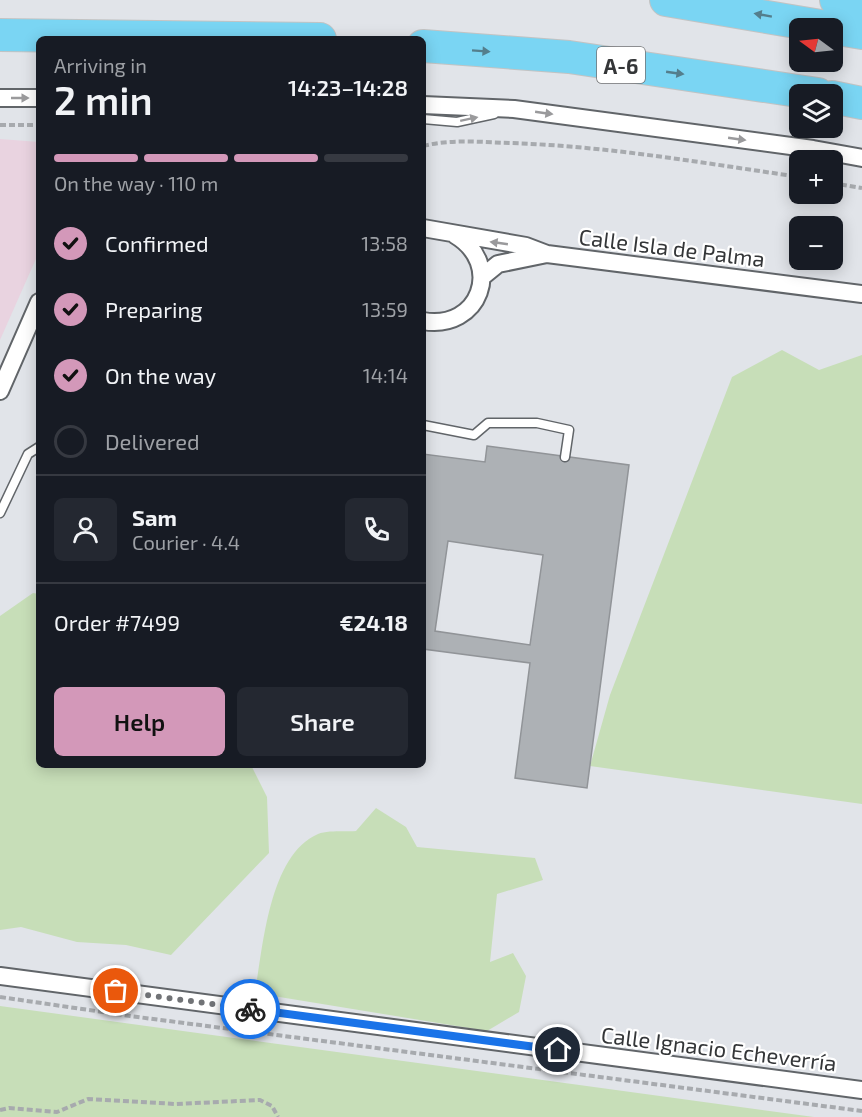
<!DOCTYPE html>
<meta charset="utf-8">
<style>
:root{--surface:#171b24;--page:#242831;--text:#f1f3f6;--muted:#9ea1a6;--line:#363941;--accent:#d398b9}
body{margin:0;font-family:"Exo 2",sans-serif;background:var(--page);color:var(--text);height:100vh;display:flex;flex-direction:column;font-size:22px;white-space:nowrap}
*{box-sizing:border-box;margin:0}
p{font-size:20px;color:var(--muted)}
.icon{flex:none;width:33px;height:33px;fill:none;stroke:currentColor;stroke-width:2;stroke-linecap:round;stroke-linejoin:round}
.map{position:relative;flex:1;overflow:hidden}
.drawer{position:absolute;left:36px;top:36px;width:390px;height:732px;display:flex;flex-direction:column;background:var(--surface);border-radius:9px;box-shadow:0 3px 15px #0003}
.drawer>*{flex:none}
.needle{width:39px;rotate:285deg}
.buttons{position:absolute;left:789px;top:18px;display:grid;gap:12px}
.buttons a{display:grid;place-items:center;width:54px;height:54px;border-radius:9px;background:var(--surface);box-shadow:0 3px 15px #0003;font-size:30px}
.pin{position:absolute;display:grid;place-items:center;width:51px;height:51px;color:#fff;margin:-26px;border:3px solid #fff;border-radius:50%;box-shadow:0 2px 6px #0007}
.courier{position:absolute;display:grid;place-items:center;width:60px;height:60px;margin:-30px;border:4px solid #1a73e8;border-radius:50%;background:#fff;color:#222;box-shadow:0 2px 8px #0007}
.head em{font-style:normal;font-weight:600}
.head div{display:flex;flex-direction:column-reverse}
.head{display:flex;align-items:center;justify-content:space-between;height:102px;padding:0 18px}
h1{font-size:39px;font-weight:600;line-height:45px}
.bar{display:grid;grid-template-columns:repeat(4,1fr);gap:9px 6px;align-content:center;height:72px;padding:0 18px}
.bar i{height:8px;border-radius:4px;background:var(--line)}
.bar .selected{background:var(--accent)}
.bar p{grid-column:span 4}
.line{display:flex;align-items:center;gap:15px;padding:0 18px;border-top:2px solid var(--line)}
.line div{flex:1}
.round{display:grid;place-items:center;flex:none;width:63px;height:63px;border-radius:9px;background:var(--page)}
ol{padding:0 18px;list-style:none}
li{display:flex;align-items:center;gap:18px;height:66px}
li p{margin-inline-start:auto}
li .icon{padding:6px;border-radius:50%;background:var(--accent);color:#111;stroke-width:4}
li:last-child{color:var(--muted)}
li i{width:33px;height:33px;border:3px solid var(--line);border-radius:50%}
.primary-button{display:flex;gap:12px;margin-top:auto;padding:12px 18px}
.primary-button a{flex:1;height:69px;border-radius:9px;background:var(--accent);color:#111;font-size:24px;font-weight:600;line-height:69px;text-align:center}
.primary-button a+a{background:var(--page);color:var(--text)}
.map>svg:first-child{display:block}
.commercial{fill:#e9d3e0}
.green{fill:#c7deb8}
.building{fill:#adb1b5;stroke:#919498;stroke-width:1.5;fill-rule:evenodd}
.lines{fill:none;stroke-linecap:round;stroke-linejoin:round}
.service-casing{stroke:#616569;stroke-width:11}
.minor-casing{stroke:#616569;stroke-width:20}
.motorway-casing{stroke:#c2c3c3;stroke-width:34}
.path{stroke:#a7aaae;stroke-width:4;stroke-dasharray:6 3;stroke-linecap:butt}
.service{stroke:#fff;stroke-width:8}
.minor{stroke:#fff;stroke-width:16}
.motorway{stroke:#7ad5f3;stroke-width:32}
.oneway{fill:#547e8c}
.oneway2{fill:#9a9a9c}
.done{stroke:#717376;stroke-width:6;stroke-dasharray:0 10.8}
.route{stroke:#1a73e8;stroke-width:8}
.labels{text-anchor:middle;dominant-baseline:central;stroke-width:4.5;stroke-linejoin:round;paint-order:stroke}
.shield{fill:#fff;stroke:#717274;stroke-width:1.5}
.shield-label{font-size:21px;font-weight:bold;fill:#343638}
.street-label{font-size:22px;fill:#343638;stroke:#fff}
</style>
<div class="map">
<svg width="862" height="1117" viewBox="0 0 862 1117">
<rect width="100%" height="100%" fill="#e1e4e9"/>
<path class="commercial" d="M0 139 39 142V252L0 340Z"/>
<path class="green" d="M782 350 819 370 862 355V804L590 766 610 695 732 377Z
M33 593 39 594V765H251L267 797 269 853 171 955 126 945 77 942 21 927 0 930V616Z
M376 808 406 827 417 847 535 858 543 880 497 894 490 962 513 953 526 976 519 1012 487 1031 255 993C263 947 269 855 318 834 328 830 345 832 356 831Z
M0 1006 814 1117H0Z"/>
<path class="building" d="M487 446 629 465 587 788 515 778 530 663 423 649V454L485 462ZM448 541 543 555 530 645 435 631Z"/>
<g class="lines">
<defs>
<path id="service" d="M423 119 457 122 494 114
M423 425 474 435 488 423H537L569 430 565 457
M0 513 28 454 39 447"/>
<path id="minor" d="M0 98H39
M423 105 514 109 813 149 862 158
M423 228 526 246 547 254 862 294
M482 277 498 264 547 254
M423 321C480 331 504 264 455 235
M0 391 39 302
M0 976 862 1090"/>
<path id="motorway" d="M666 0 862 33
M836 0 862 8
M0 35 320 39
M423 46 569 57 818 94
M832 97 862 103"/>
</defs>
<use href="#service" class="service-casing"/>
<use href="#minor" class="minor-casing"/>
<use href="#motorway" class="motorway-casing"/>
<path class="path" d="M0 125H39
M423 146C451 139 481 142 509 143 607 146 703 163 800 177
M832 183 862 188
M0 997 130 1016 862 1111
M0 1110 9 1108 57 1112 88 1099 176 1104 260 1100 272 1106 278 1117"/>
<use href="#service" class="service"/>
<use href="#minor" class="minor"/>
<use href="#motorway" class="motorway"/>
</g>
<defs><path id="oneway-solid" d="M-6-.8H1V-3.2L6.5 0L1 3.2V.8H-6Z" transform="scale(1.5)"/></defs>
<g class="oneway">
<use href="#oneway-solid" transform="translate(763 15) rotate(-170)"/>
<use href="#oneway-solid" transform="translate(481 51) rotate(4)"/>
<use href="#oneway-solid" transform="translate(675 73) rotate(8)"/>
</g>
<g class="oneway2">
<use href="#oneway-solid" transform="translate(20 98)"/>
<use href="#oneway-solid" transform="translate(544 113) rotate(8)"/>
<use href="#oneway-solid" transform="translate(469 119) rotate(-12)"/>
<use href="#oneway-solid" transform="translate(737 139) rotate(8)"/>
<use href="#oneway-solid" transform="translate(499 243) rotate(-172)"/>
</g>
<g class="lines">
<path class="done" d="M116 991 250 1009"/>
<path class="route" d="M250 1009 558 1050"/>
</g>
<g class="labels">
<rect class="shield" x="597" y="47" width="48" height="36" rx="4.5"/>
<g class="shield-label">
<text x="621" y="65">A-6</text>
</g>
<g class="street-label">
<text transform="translate(672 247) rotate(7)">Calle Isla de Palma</text>
<text transform="translate(719 1048) rotate(7)">Calle Ignacio Echeverría</text>
</g>
</g>
</svg>
<div class="buttons">
<a><svg class="needle" viewBox="-14 -14 28 28"><path d="M0-13l5 13h-10z" fill="#e53935"/><path d="M0 13l5-13h-10z" fill="#9ea1a6"/></svg></a>
<a><svg class="icon" aria-label="layers" viewBox="0 0 24 24"><path d="M12 4l9 5-9 5-9-5zM3 14l9 5 9-5"/></svg></a>
<a>+</a>
<a>−</a>
</div>
<div class="pin" style="left:116px;top:991px;background:#ea580c"><svg class="icon" aria-label="bag" viewBox="0 0 24 24"><path d="M5 8h14l-1 12H6zM9 8a3 3 0 0 1 6 0"/></svg></div>
<div class="pin" style="left:558px;top:1050px;background:#1f2937"><svg class="icon" aria-label="home" viewBox="0 0 24 24"><path d="M3 11l9-7 9 7M6 9v11h12V9"/></svg></div>
<div class="courier" style="left:250px;top:1009px"><svg class="icon" aria-label="bike" viewBox="0 0 24 24"><circle cx="6" cy="16" r="4"/><circle cx="18" cy="16" r="4"/><path d="M6 16l4-8h5l3 8M10 8l3 8H6M13 5h3"/></svg></div>
<section class="drawer">
<div class="head"><div><h1>2 min</h1><p>Arriving in</p></div><em>14:23–14:28</em></div>
<div class="bar"><i class="selected"></i><i class="selected"></i><i class="selected"></i><i></i><p>On the way · 110 m</p></div>
<ol>
<li><svg class="icon" aria-label="check" viewBox="0 0 24 24"><path d="M5 12l5 5 9-10"/></svg>Confirmed<p>13:58</p></li>
<li><svg class="icon" aria-label="check" viewBox="0 0 24 24"><path d="M5 12l5 5 9-10"/></svg>Preparing<p>13:59</p></li>
<li><svg class="icon" aria-label="check" viewBox="0 0 24 24"><path d="M5 12l5 5 9-10"/></svg>On the way<p>14:14</p></li>
<li><i></i>Delivered</li>
</ol>
<div class="line" style="height:108px"><a class="round"><svg class="icon" aria-label="person" viewBox="0 0 24 24"><circle cx="12" cy="8" r="4"/><path d="M4 21q1-7 8-7t8 7"/></svg></a><div><b>Sam</b><p>Courier · 4.4</p></div><a class="round"><svg class="icon" aria-label="phone" viewBox="0 0 24 24"><path d="M5 4h4l2 5-3 2q2 4 5 5l2-3 5 2v4C11 20 4 13 5 4z"/></svg></a></div>
<div class="line" style="height:78px"><div>Order #7499</div><b>€24.18</b></div>
<div class="primary-button"><a>Help</a><a>Share</a></div>
</section>
</div>
